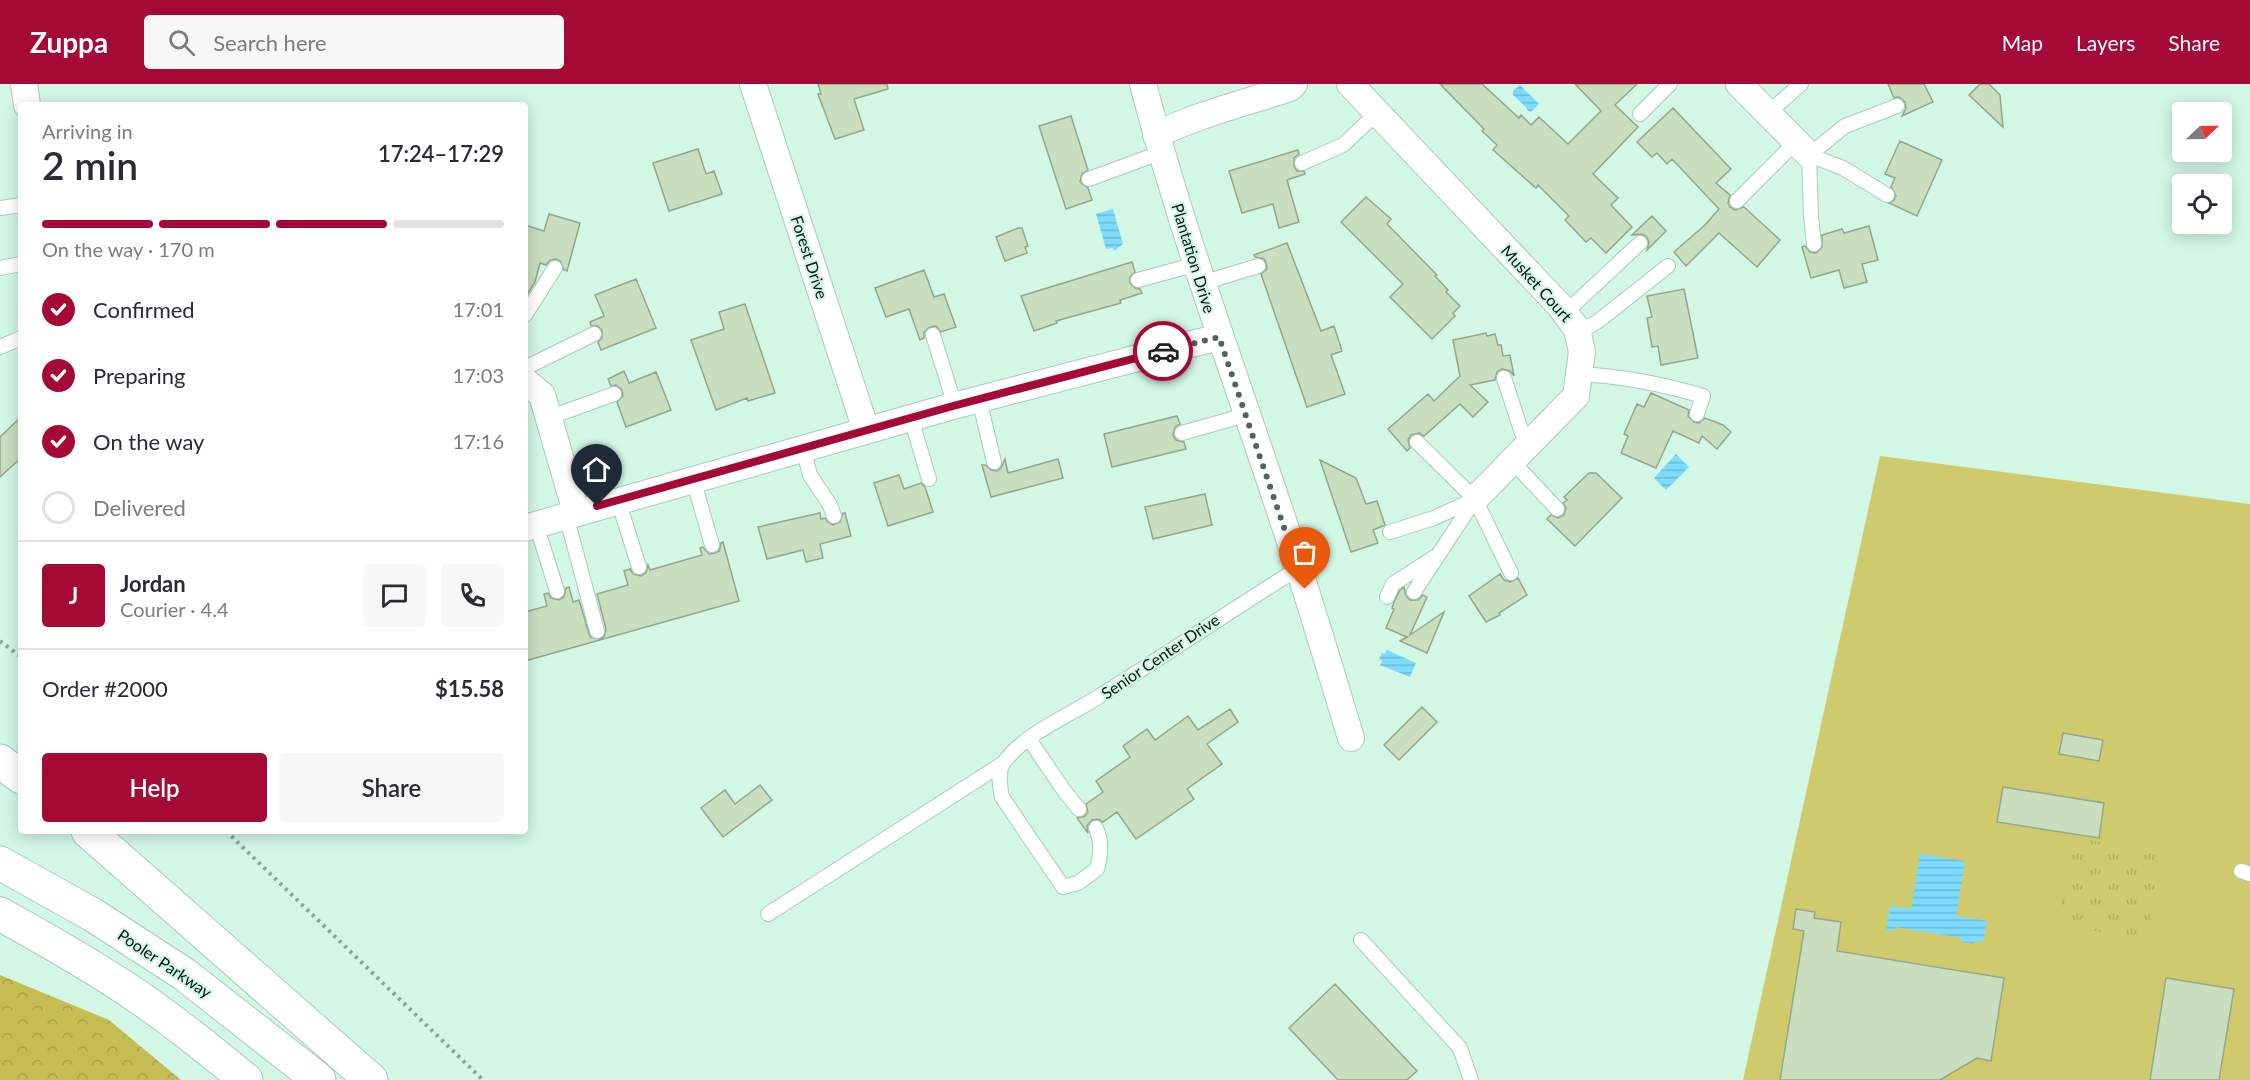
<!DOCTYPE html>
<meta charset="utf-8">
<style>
:root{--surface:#fff;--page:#f7f7f7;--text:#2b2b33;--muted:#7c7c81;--line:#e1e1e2;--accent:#a50a36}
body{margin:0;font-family:Lato,sans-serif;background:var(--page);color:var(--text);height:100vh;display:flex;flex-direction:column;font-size:22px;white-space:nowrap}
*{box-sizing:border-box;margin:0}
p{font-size:20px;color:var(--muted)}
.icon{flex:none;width:33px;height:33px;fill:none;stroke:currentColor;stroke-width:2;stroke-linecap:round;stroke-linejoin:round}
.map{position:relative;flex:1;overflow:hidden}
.sheet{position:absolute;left:18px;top:18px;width:510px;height:732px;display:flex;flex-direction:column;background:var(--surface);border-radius:6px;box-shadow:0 3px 15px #0003}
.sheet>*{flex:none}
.needle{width:39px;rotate:68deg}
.buttons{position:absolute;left:2172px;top:18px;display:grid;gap:12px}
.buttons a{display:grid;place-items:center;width:60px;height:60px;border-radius:6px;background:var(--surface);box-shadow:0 3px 15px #0003;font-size:30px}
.pin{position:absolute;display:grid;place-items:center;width:51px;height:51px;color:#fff;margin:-62px -26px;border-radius:50% 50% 50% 0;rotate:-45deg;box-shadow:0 0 6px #0007}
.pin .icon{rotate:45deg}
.courier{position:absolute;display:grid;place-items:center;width:60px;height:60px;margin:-30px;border:4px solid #a50a36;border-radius:50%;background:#fff;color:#222;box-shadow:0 2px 8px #0007}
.head em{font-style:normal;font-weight:600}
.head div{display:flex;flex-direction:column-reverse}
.head{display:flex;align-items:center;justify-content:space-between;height:102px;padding:0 24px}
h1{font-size:39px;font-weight:600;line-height:45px}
.bar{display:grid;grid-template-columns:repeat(4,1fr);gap:9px 6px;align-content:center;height:72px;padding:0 24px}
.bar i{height:8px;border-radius:4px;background:var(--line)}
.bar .current{background:var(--accent)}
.bar p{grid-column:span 4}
.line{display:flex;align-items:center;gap:15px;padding:0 24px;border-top:2px solid var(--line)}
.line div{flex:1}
.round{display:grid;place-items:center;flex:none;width:63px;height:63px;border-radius:6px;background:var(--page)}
ol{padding:0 24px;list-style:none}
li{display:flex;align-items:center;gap:18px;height:66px}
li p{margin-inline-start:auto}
li .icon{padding:6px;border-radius:50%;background:var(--accent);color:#fff;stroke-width:4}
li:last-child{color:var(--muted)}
li i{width:33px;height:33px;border:3px solid var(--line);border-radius:50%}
.primary-button{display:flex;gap:12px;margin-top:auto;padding:12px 24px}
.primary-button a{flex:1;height:69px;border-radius:6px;background:var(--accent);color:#fff;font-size:24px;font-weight:600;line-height:69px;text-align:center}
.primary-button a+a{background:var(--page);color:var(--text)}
header{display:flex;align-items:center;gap:36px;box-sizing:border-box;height:84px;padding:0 30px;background:var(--accent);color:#fff}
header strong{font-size:28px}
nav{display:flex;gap:33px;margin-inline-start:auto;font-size:21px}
.search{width:420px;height:54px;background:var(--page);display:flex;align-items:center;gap:15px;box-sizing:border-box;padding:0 21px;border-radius:6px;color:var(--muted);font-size:22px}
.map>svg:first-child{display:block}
.grass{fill:#d0ca6e}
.forest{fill:url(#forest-crowns)}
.park{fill:url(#park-tufts)}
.water{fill:url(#water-rules)}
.building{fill:#c9ddbf;stroke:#94a78b;stroke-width:1.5}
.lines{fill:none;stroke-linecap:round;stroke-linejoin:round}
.service-casing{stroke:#a8ccbb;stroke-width:16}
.minor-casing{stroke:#a8ccbb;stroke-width:28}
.primary-casing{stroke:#a8ccbb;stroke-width:35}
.path{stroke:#8aa698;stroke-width:4;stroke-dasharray:3 4.5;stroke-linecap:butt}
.service{stroke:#fff;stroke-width:14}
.minor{stroke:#fff;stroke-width:26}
.primary{stroke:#fff;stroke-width:33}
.done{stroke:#4f645a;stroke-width:6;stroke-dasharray:0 10.8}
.route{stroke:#a50a36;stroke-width:8}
.labels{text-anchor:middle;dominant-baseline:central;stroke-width:4.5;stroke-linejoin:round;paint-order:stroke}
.street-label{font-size:16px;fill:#08150f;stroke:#d2f7e5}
</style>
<header>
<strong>Zuppa</strong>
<div class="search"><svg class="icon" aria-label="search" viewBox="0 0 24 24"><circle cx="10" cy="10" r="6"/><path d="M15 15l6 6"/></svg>Search here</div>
<nav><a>Map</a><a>Layers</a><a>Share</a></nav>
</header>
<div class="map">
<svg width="2250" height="996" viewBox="0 0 2250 996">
<defs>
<pattern id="forest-crowns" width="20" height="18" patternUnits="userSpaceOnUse" patternTransform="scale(1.5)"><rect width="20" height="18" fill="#c5bd54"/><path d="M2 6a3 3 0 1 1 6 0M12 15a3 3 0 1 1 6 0" fill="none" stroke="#a8a248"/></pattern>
<pattern id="park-tufts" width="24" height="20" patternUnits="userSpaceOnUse" patternTransform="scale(1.5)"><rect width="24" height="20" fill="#d0ca6e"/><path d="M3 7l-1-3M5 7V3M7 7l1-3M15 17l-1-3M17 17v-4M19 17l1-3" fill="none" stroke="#b1ad5e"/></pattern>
<pattern id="water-rules" width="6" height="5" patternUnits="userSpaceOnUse" patternTransform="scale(1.5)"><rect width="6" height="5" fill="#7ddbfe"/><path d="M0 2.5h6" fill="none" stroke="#6bbbd8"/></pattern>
</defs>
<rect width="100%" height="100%" fill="#d2f7e5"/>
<path class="grass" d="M1880 372 2250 420V996H1743Z"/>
<path class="forest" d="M0 891 109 936 181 996H0Z"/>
<path class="park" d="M2073 754 2160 766 2147 858 2058 839Z"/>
<path class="water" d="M1520 1 1539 20 1531 28 1528 27 1526 23 1513 11V7Z
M1113 125 1123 160 1114 167 1113 164 1106 165 1096 130Z
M1676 370 1689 383 1666 406 1654 394Z
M1387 566 1416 579 1410 593 1380 581 1382 577 1379 575 1382 569 1385 570Z
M1920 770 1965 777 1956 832 1987 837 1983 858 1974 857V860L1961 858 1962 854 1895 843V847L1886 846 1890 822 1911 825Z"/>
<path class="building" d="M818 0H887L888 5 854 15 864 46 835 55 818 10H821Z
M1440 0H1482L1519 34 1521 31 1531 41 1539 33 1568 60 1601 27 1575 0H1637L1615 21 1638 43 1593 90 1618 114 1611 121 1632 143 1606 169 1591 154 1586 158 1565 136 1569 132 1538 101 1536 104 1493 66 1497 61 1482 47 1484 45Z
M1888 0H1924L1933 18 1902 32 1906 24 1905 18 1899 13 1894 14Z
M1980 0H1989L2000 11 2003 43 1969 11Z
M1673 24 1731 85 1716 99 1730 111 1728 119 1730 123 1735 126 1744 123 1780 156 1757 183 1719 149 1686 182 1674 168 1705 141 1719 125 1672 75 1667 80 1657 69 1652 73 1637 58Z
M1071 32 1088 86 1082 90 1080 98 1088 104 1092 116 1066 125 1039 42Z
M1900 57 1942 76 1917 132 1889 119 1894 116 1896 112 1891 103 1895 94 1885 90Z
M698 65 706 90 714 87 722 110 669 127 653 79Z
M1298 66 1299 70 1294 74V82L1297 87H1304L1305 90 1287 96 1299 138 1279 144 1273 120 1242 129 1229 87Z
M1366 113 1391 135 1387 140 1437 191 1435 192 1448 206 1446 208 1460 222 1453 229 1455 232 1432 255 1390 213 1403 200 1341 138Z
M549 130 580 139 567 187 564 186 560 177 556 175 550 176 546 181 540 179 535 198 525 214V141L544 147Z
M1652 132 1666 147 1647 166 1649 158 1646 152 1642 150 1632 151Z
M1869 142 1878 176 1862 180 1867 198 1844 204 1839 186 1811 194 1802 163 1805 162 1810 168 1816 169 1822 163V151L1842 145 1844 149Z
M1018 144H1022L1028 162 1025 163 1027 169 1005 177 996 153Z
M1287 159 1321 247 1334 242 1342 267 1331 271 1345 310 1307 323 1261 190 1267 185 1266 179 1264 175 1255 173 1254 171Z
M1132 178 1135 188 1130 193V199L1135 204 1140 205 1142 209 1120 216 1121 219 1056 237 1057 239 1034 247 1021 212Z
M924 186 934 213 944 210 956 243 941 248 936 242 930 243 924 248V254L920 256 909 225 886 233 875 204Z
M636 195 656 244 601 266 598 258 602 254V247L598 242H591L590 238 604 232 595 211Z
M1684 205 1698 274 1661 281 1658 262 1652 263 1647 234 1652 233 1647 212Z
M745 220 775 309 748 317 747 314 716 326 691 256 724 245 719 228Z
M1486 249 1487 252 1495 250 1498 261H1501L1503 272 1510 271 1514 292 1510 287 1502 285 1497 288 1495 296 1470 301 1488 318 1473 333 1460 320 1424 352 1419 349 1411 351 1408 356 1410 364 1407 367 1388 345 1428 310 1434 317 1460 292 1453 256Z
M624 287 629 299 656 288 671 326 626 343 617 318 623 312 622 306 616 301 611 302 608 295Z
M1651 309 1689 326 1688 332 1694 338 1699 339 1705 334 1723 341 1731 348 1717 365 1702 352 1699 359 1673 347 1656 384 1621 369 1628 352 1624 350 1637 320 1644 323Z
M1177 332 1180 340 1175 343 1173 351 1176 356 1184 358 1186 365 1112 383 1104 350Z
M21 333V374L0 393V353Z
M1005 375 1008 389 1058 375 1063 394 991 413 982 381H985L991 386 997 387 1001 384Z
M1320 376 1356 394 1366 420 1377 417 1385 441 1373 446 1378 459 1351 468Z
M1589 389H1596L1622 414 1575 462 1547 435 1551 431 1558 434 1564 431 1566 424 1563 419 1567 416 1564 413Z
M899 391 904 405 921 399 925 403 933 428 888 442 874 399Z
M1205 410 1212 441 1153 455 1145 423Z
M820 429 821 435 825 434 828 438 833 441 840 438 843 429H845L851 452 820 460 823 474 806 478 803 466 767 475 758 443Z
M723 458 739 517 525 577V528L547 522 544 510 548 509 551 514 559 516 564 513 566 504 569 503 573 518 579 516 590 553 600 555 604 553 606 545 597 510 628 501 624 487 630 485 633 490 641 492 646 489 648 481 650 486 702 471 700 464 703 463 709 470 715 469 719 467 721 459Z
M1500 490 1504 496 1510 498 1518 494 1527 511 1499 529 1500 531 1486 538 1469 512Z
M1404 503 1406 512 1410 516H1418L1423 511 1427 513 1410 551 1444 528 1427 569 1400 557 1407 553 1386 544 1394 525 1392 524 1394 518 1400 506Z
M1422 623 1437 638 1399 676 1384 661Z
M1230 625 1238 638 1207 660 1222 680 1187 705 1194 715 1136 755 1117 728 1103 738 1098 735 1092 736 1087 742 1088 749 1077 734 1085 732 1088 728 1086 720 1103 708 1096 697 1130 673 1123 662 1147 645 1155 656 1188 632 1198 646Z
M2063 649 2103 656 2099 677 2059 670Z
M760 701 772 716 723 753 701 724 725 706 735 720Z
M2003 703 2104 719 2099 754 1997 738Z
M1796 825 1815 828 1814 834 1841 838 1837 867 2004 894 1991 977 1977 974 1940 996H1780L1804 847 1793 845Z
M2166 894 2234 905 2219 996H2150Z
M1335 900 1417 987 1407 996H1338L1289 944Z"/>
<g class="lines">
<defs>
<path id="service" d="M1768 29 1801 0
M1640 30 1670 0
M1809 71 1845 42 1897 22
M1809 71 1811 132 1814 160
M1809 71 1843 84 1887 111
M1302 79 1343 61 1377 29
M1089 95 1162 68
M1737 117 1796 58
M0 124 21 121
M0 184 21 180
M1138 196 1197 180
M1202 199 1258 182
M1565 229 1640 159
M525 231 555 184
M1578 248 1597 238 1668 182
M933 251 955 322
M0 263 21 254
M525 284 594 250
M1579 290C1622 292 1662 300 1703 312L1697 330
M1504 294 1522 349 1530 358
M979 315 994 378
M548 334 614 310
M911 334 929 395
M1182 349 1246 331
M1417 358 1475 415 1511 489
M803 364 810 391 830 421 834 432
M1512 377 1557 425
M693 395 712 461
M618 416 639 483
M566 431 597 547
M536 440 557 507
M1390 448 1434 434 1475 415
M1414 508 1475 415
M1387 513 1393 500 1435 473
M1029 655 1065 708 1079 725
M1096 744C1102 758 1101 770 1097 785L1078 799 1063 803 1002 713C1000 702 997 688 1004 678 1027 648 1067 633 1098 613 1166 571 1231 526 1299 484
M2241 787 2250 790
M768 830 1002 680
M1361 856 1460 964 1471 996"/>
<path id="minor" d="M24 0 27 21
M753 0 866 346
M1143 0C1186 165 1247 323 1299 485 1317 541 1334 598 1351 654
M1350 0 1559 221 1577 245 1582 268 1576 312 1475 415
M1739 0 1809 71
M1156 51C1199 30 1245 19 1290 4L1294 0
M525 297 542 311 576 428
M525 444 953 322 1219 253"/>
<path id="primary" d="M0 677 21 693
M88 747 371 996
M0 779 93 831 184 890 319 996
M0 830C47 856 93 882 137 912 175 938 211 967 246 996"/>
</defs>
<use href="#service" class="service-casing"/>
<use href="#minor" class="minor-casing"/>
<use href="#primary" class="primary-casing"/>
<path class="path" d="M0 557 21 573
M226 747 483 996"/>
<use href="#service" class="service"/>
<use href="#minor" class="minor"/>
<use href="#primary" class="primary"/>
</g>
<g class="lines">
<path class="done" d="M1163 267 1219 253 1305 505"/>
<path class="route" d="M597 422 953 322 1163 267"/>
</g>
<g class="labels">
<g class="street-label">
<text transform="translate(810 173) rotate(72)">Forest Drive</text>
<text transform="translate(1194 174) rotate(73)">Plantation Drive</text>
<text transform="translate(1537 199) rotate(48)">Musket Court</text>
<text transform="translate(1160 572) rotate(-34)">Senior Center Drive</text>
<text transform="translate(165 879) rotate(34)">Pooler Parkway</text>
</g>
</g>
</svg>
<div class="buttons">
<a><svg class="needle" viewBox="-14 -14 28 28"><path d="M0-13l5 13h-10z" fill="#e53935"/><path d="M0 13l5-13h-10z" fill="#7c7c81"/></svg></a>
<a><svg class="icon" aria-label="locate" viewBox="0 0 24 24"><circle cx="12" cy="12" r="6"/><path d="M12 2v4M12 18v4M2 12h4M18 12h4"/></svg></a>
</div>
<div class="pin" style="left:1305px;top:505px;background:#ea580c"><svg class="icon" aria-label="bag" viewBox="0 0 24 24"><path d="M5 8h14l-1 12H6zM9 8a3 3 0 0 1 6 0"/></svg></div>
<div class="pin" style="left:597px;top:422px;background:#1f2937"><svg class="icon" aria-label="home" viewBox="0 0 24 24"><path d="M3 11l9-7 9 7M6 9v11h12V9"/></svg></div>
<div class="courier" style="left:1163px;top:267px"><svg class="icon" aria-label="car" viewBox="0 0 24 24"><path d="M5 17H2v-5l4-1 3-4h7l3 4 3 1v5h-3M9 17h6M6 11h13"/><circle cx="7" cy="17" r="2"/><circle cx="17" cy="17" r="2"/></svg></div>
<section class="sheet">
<div class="head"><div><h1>2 min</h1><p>Arriving in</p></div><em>17:24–17:29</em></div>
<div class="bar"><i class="current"></i><i class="current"></i><i class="current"></i><i></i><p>On the way · 170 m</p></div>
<ol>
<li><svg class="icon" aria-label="check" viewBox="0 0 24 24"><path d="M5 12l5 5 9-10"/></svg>Confirmed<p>17:01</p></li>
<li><svg class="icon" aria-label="check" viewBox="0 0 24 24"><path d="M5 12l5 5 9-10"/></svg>Preparing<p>17:03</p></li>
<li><svg class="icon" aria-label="check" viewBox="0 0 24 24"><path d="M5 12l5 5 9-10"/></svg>On the way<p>17:16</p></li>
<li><i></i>Delivered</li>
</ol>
<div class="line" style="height:108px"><b class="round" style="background:var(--accent);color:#fff">J</b><div><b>Jordan</b><p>Courier · 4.4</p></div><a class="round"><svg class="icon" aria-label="chat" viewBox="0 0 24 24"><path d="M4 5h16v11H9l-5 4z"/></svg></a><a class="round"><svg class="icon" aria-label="phone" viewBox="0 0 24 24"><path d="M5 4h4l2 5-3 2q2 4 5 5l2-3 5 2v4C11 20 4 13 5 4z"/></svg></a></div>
<div class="line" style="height:78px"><div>Order #2000</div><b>$15.58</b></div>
<div class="primary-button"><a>Help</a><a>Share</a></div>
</section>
</div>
